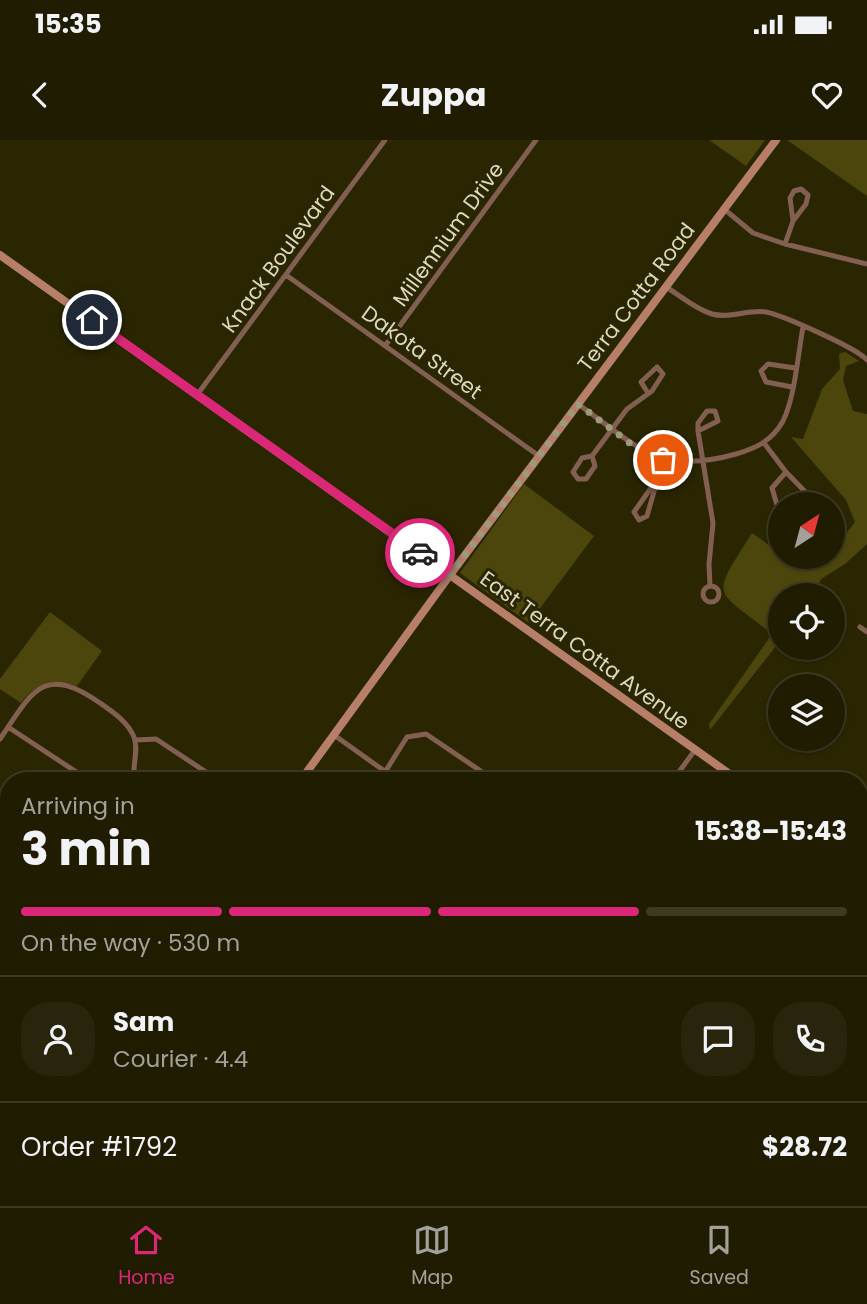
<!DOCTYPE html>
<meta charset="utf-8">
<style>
:root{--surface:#201c02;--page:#28250c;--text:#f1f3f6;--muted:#a2a199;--line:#3d3a24;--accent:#db2777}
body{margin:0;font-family:Poppins,sans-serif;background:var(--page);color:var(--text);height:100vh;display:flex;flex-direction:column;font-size:26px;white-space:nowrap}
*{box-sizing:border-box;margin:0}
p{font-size:23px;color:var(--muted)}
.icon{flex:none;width:38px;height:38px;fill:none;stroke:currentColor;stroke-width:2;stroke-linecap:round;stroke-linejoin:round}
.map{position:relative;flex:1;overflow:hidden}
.drawer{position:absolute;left:0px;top:632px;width:868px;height:436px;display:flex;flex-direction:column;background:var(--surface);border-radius:28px 28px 0 0;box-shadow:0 2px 5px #0004,0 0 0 2px var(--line)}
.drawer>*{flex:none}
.needle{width:46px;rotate:36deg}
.controls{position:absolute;left:768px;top:352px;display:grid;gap:14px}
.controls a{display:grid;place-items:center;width:77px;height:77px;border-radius:50%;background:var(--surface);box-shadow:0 2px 5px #0004,0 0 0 2px var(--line);font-size:35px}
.pin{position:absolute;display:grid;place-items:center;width:60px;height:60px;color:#fff;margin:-30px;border:4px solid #fff;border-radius:50%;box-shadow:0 2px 7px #0007}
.courier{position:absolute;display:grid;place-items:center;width:70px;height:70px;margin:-35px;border:5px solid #db2777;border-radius:50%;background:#fff;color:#222;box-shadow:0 2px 9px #0007}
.headline em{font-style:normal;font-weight:700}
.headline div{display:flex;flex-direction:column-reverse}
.headline{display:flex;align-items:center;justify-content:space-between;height:119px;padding:0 21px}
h1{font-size:46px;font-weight:700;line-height:52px}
.bar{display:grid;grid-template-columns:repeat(4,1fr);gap:10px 7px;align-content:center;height:84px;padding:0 21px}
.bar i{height:9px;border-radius:5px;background:var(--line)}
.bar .current{background:var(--accent)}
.bar p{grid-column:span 4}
.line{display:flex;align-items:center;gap:18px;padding:0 21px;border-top:2px solid var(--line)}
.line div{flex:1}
.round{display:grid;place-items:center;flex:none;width:74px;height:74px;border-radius:28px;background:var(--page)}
.status{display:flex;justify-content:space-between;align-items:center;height:49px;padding:0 35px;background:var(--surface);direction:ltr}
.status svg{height:19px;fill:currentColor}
header{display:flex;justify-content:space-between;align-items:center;height:91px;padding:0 21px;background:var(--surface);font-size:32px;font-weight:700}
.dock{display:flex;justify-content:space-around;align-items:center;height:98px;border-top:2px solid var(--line);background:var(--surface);font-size:19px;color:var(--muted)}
.dock a{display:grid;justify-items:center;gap:4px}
.dock .current{color:var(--accent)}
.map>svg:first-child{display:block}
.green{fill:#4c460d}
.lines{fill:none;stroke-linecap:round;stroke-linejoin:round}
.street{stroke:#835f51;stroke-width:5}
.secondary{stroke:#b87f68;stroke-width:8}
.primary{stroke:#e1977a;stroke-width:9}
.done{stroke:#9d9a7e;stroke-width:7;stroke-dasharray:0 12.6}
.route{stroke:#db2777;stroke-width:9}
.labels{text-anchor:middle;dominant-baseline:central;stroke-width:6;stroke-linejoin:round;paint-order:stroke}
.street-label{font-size:21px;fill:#dbd8c0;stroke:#2a2602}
</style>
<div class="status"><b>15:35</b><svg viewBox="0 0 49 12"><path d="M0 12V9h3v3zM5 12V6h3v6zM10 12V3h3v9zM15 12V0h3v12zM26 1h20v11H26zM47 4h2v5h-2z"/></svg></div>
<header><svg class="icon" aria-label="back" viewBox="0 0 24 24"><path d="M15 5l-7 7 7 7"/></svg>Zuppa<svg class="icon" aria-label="heart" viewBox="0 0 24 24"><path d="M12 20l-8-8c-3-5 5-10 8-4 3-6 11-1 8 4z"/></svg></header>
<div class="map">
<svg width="867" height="1066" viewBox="0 0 867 1066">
<rect width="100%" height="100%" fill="#2a2602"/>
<path class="green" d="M709 0H765L746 26Z
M787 0H867V56Z
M845 212 859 221 846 226 843 240 853 271 867 274V404L845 424 821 439 814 455H780V501L710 590 709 584 772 494C714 447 709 461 752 393L780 413V416L798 425 833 416V411L855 382 846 360 791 297 803 299 822 249 840 229 839 214Z
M524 344 594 396 529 483 460 433Z
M50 472 102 511 77 546C53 539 36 543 21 563L0 549V539Z"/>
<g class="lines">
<path class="street" d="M724 69 753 93 785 104 867 124
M785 104 793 81 806 64 808 55 801 49 794 51 790 58 793 81
M286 135 539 316
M666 147C681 156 695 169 712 174 729 179 749 169 766 172 782 175 857 208 867 220
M385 206 536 0
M792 247 766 242 761 231 768 224 795 228
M197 255 385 0
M578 264C637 306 658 336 736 314 756 308 772 301 783 281 795 257 798 214 803 187
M698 291 718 281 715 271H707L698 283V291L713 383 709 424 710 446
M764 303 786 332
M592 316 595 326 586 339H578L573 332 582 318 592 316 627 269 652 251 663 234 657 227 641 242 648 253
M658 338 634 372 639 380 647 376 663 320
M780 375 772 348 786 332 817 364
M703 454a8 8 0 1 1 16 0a8 8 0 1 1-16 0Z
M860 487 867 492
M8 587 87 639 133 637
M334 595 397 640
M0 599C32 552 43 523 100 563 113 572 128 582 134 597 139 609 132 627 134 640
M136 600 156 599 218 640
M385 632 407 597 426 594 494 640
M673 640 695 610
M0 679 9 686
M4 793 9 797
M60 1059 70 1066
M194 1059 204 1066"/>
<path class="secondary" d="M0 115 738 640
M301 640 450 435 776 0
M859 719 867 724
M859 735 867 741
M0 857 9 863
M281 1059 291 1066
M1 1066 9 1054"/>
<path class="primary" d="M859 898 867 887
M859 918 867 908
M739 1066 745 1059
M753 1066 758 1059"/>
</g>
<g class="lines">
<path class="done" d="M420 413 450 435 578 264 639 310 663 320"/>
<path class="route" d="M92 180 420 413"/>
</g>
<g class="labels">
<g class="street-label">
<text transform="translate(448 94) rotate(-54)">Millennium Drive</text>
<text transform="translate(278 119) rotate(-54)">Knack Boulevard</text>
<text transform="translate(636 157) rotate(-53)">Terra Cotta Road</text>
<text transform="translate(422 212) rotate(36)">Dakota Street</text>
<text transform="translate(585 510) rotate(36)">East Terra Cotta Avenue</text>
</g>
</g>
</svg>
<div class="controls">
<a><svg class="needle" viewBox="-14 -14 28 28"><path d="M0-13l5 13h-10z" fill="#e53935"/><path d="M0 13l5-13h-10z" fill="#a2a199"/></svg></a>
<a><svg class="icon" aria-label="locate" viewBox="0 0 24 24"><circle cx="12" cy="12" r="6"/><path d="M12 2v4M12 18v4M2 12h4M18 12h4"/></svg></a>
<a><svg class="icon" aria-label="layers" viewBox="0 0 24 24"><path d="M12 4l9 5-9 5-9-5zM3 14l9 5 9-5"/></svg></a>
</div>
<div class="pin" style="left:663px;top:320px;background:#ea580c"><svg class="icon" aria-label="bag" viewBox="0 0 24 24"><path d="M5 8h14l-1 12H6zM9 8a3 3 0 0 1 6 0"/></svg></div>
<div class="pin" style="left:92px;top:180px;background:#1f2937"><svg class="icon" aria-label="home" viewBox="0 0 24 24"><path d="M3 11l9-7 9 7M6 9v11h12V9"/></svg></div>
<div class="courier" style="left:420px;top:413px"><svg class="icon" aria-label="car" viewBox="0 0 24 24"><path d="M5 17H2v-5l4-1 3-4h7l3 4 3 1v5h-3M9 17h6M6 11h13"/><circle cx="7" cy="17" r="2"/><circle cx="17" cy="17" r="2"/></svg></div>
<section class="drawer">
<div class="headline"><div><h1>3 min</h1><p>Arriving in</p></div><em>15:38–15:43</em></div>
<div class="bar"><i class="current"></i><i class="current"></i><i class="current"></i><i></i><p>On the way · 530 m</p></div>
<div class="line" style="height:126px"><a class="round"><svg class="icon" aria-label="person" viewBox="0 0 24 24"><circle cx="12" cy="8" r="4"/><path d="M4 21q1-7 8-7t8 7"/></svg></a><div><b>Sam</b><p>Courier · 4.4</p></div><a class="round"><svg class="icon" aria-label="chat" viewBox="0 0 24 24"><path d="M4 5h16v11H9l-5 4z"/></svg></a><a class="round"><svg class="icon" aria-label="phone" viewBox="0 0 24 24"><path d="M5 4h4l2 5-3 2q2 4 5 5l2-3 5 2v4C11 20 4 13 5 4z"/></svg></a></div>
<div class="line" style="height:91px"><div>Order #1792</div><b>$28.72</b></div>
</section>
</div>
<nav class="dock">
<a class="current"><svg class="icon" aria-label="home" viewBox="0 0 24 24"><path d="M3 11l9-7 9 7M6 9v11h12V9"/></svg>Home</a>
<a><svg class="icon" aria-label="map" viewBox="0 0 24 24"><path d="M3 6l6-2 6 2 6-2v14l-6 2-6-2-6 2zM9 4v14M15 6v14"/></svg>Map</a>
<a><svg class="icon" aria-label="saved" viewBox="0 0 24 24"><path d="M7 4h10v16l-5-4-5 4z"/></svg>Saved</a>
</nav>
